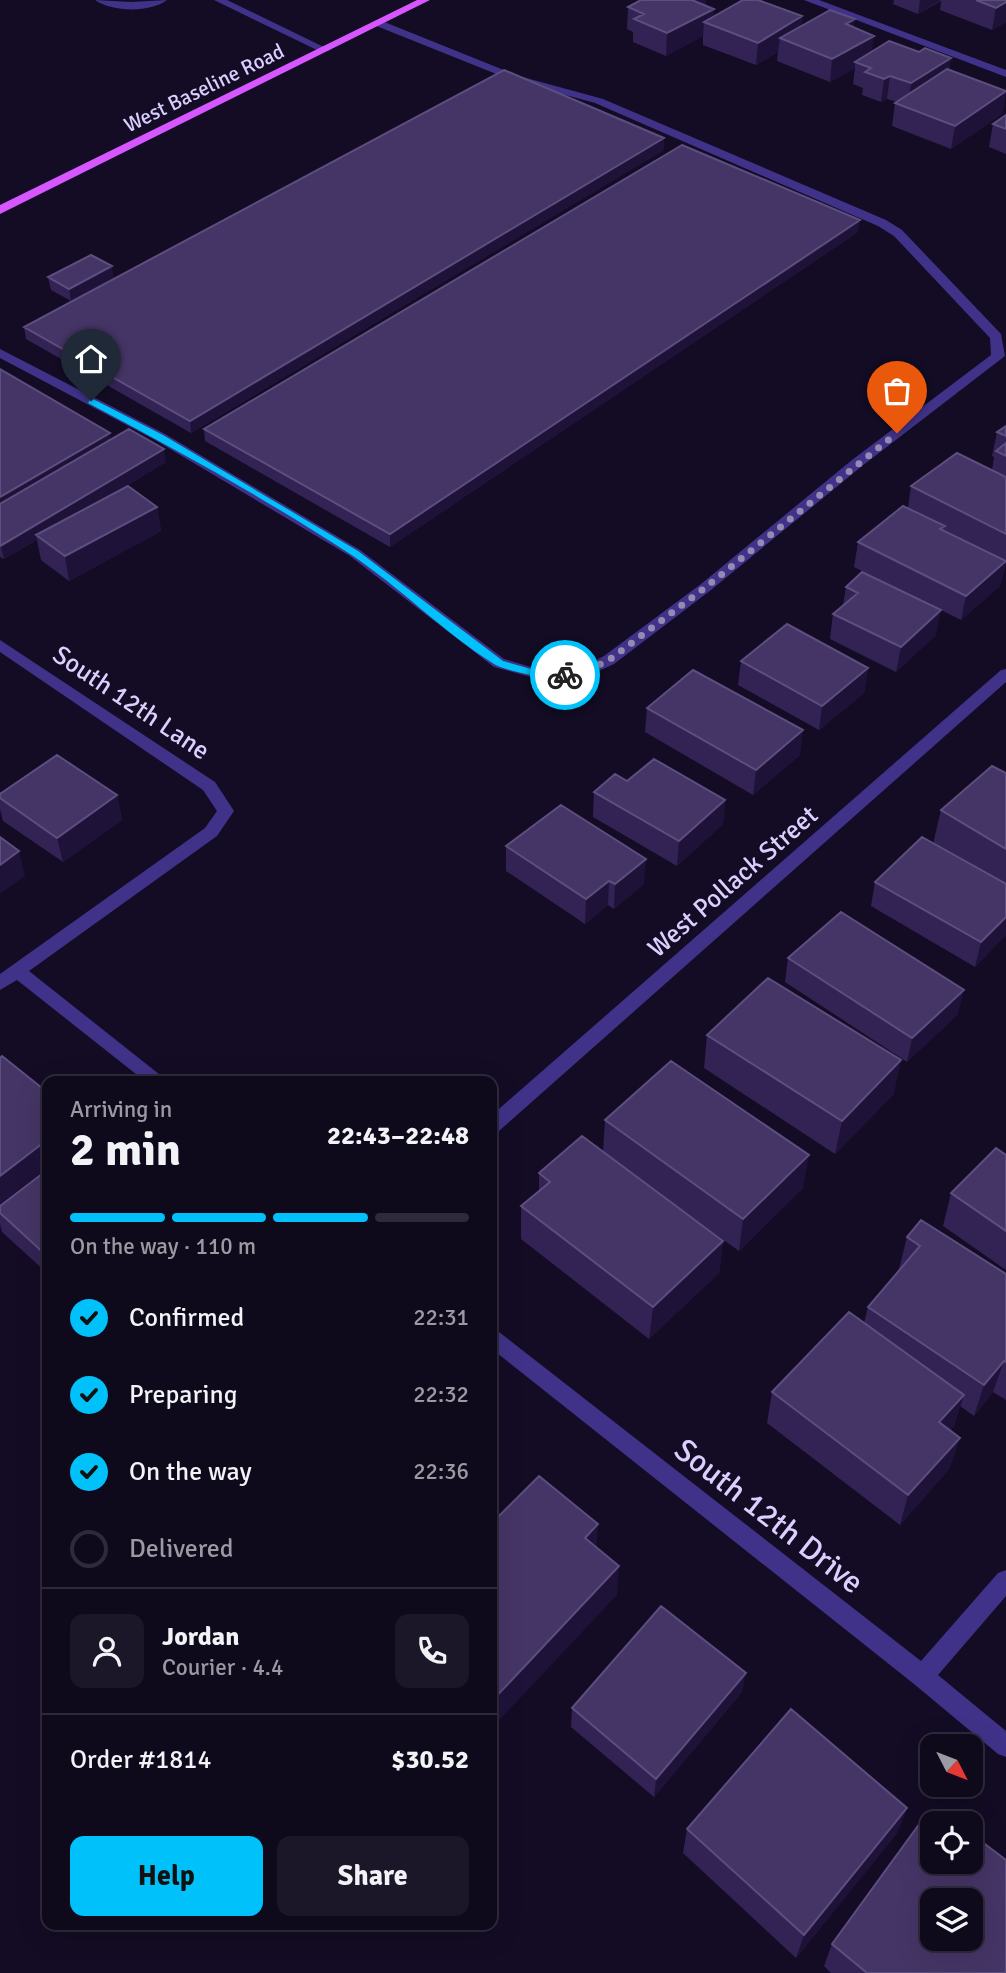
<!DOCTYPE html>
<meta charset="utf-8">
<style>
:root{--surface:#0e091b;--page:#1c1728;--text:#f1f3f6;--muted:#9b9aa3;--line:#2e2a3a;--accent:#00c1fa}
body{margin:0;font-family:Signika,sans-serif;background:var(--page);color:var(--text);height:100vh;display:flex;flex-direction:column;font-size:26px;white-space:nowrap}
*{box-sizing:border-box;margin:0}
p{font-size:23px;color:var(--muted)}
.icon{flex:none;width:38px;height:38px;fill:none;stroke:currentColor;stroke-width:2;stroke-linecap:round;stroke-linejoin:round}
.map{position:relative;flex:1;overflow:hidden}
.panel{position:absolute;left:42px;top:1076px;width:455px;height:854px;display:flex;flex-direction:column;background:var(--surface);border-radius:14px;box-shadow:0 7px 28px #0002,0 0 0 2px var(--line)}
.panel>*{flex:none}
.needle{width:46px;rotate:132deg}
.controls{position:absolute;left:920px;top:1734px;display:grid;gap:14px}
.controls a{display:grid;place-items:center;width:63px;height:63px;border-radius:14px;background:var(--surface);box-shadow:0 7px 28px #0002,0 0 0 2px var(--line);font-size:35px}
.pin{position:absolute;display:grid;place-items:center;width:60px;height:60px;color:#fff;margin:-72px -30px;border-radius:50% 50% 50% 0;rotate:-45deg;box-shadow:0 0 7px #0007}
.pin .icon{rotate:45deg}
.courier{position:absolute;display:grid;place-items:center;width:70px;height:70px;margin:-35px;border:5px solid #00c1fa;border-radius:50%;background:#fff;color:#222;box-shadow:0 2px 9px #0007}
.overview em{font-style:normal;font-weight:800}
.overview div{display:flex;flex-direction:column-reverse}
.overview{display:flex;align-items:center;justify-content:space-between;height:119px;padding:0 28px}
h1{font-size:46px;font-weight:800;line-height:52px}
.bar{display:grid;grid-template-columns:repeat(4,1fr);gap:10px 7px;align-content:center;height:84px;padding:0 28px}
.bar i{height:9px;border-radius:5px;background:var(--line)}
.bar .selected{background:var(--accent)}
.bar p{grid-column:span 4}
.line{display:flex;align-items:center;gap:18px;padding:0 28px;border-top:2px solid var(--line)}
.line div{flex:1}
.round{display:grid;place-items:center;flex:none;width:74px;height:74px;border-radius:14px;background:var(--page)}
ol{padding:0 28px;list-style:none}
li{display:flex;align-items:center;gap:21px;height:77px}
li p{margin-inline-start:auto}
li .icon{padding:7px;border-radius:50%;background:var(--accent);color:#111;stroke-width:4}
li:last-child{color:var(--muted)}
li i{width:38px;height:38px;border:4px solid var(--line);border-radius:50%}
.button{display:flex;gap:14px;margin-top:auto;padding:14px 28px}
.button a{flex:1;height:80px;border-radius:14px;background:var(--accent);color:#111;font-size:28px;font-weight:800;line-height:80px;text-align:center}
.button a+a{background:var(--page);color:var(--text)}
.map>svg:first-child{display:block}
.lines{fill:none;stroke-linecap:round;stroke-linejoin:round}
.service{fill:#403288;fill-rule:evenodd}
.minor{fill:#403288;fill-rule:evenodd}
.primary{fill:#d656ff;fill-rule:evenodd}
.wall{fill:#332354;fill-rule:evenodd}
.shaded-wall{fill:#1e1239}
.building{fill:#453566;stroke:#5c4e7e;stroke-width:2;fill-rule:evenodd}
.route{fill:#00c1fa}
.done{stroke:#958bb2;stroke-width:7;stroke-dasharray:0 12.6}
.labels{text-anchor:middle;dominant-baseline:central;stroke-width:5;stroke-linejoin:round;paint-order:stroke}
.far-street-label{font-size:21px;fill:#dbcfff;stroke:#130c24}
.street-label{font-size:26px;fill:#dbcfff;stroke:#130c24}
.near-street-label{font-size:32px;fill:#dbcfff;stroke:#130c24}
</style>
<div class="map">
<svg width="1006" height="1973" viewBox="0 0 1006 1973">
<rect width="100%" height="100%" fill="#130c24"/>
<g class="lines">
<path class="service" d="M95 0 131 2 167 0C150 13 112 12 95 0Z
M214 0H227L330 50 321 52Z
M374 21H382L519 76 603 99 886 220 902 230 1001 334 1005 356 862 466 711 590 614 664 579 680 531 677 494 667 350 556 155 440 0 358V349L165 434 360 550 504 659 531 667 577 670 604 656 701 584 852 460 991 355 990 338 894 236 878 226 595 103 511 80 374 25Z"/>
<path class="minor" d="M804 0H819L1006 70V77Z
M0 640 215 782 234 811 217 836 29 971 169 1082H146L17 980 0 990V974L205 828 217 811 203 790 0 652Z
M1006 669V682L499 1131 492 1133V1115L1001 670Z
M492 1329 499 1332 921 1661 998 1573 1006 1570V1596L938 1675 1006 1731V1757L998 1754 914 1684 492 1349Z"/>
<path class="primary" d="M417 0H430L0 214V205Z"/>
</g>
<path class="wall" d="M641 0H706L705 5 714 9 713 17 802 16 801 26 854 28 872 52H919L951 58 949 70 1006 91 1002 114 951 149 892 126 895 103 897 102 887 99 881 102 862 95 863 88 853 84 855 68 830 82 777 61 778 52 756 65 703 45V36L666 56 633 42V32L627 29 628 7Z
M894 0H1006V22L992 30 940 10 941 1 918 14 893 4Z
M1006 115V154L989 147 993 124Z
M664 150 191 433 26 339 24 327 71 301 51 290 48 277 114 279Z
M858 232 390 547 205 441 204 429Z
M0 369 111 439 166 462 106 498 157 507 161 531 69 581 41 560 37 540 4 559 0 557Z
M1006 426V562L1000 586 961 620 854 567 858 542 908 508 911 486 992 470 994 457 992 456 997 432ZM944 530 984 550 944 531Z
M846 587 936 635 896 672 830 639 833 614 843 605Z
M741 661 868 668 864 693 819 730 738 685Z
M647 708 800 755 753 795 645 732Z
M1006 771V935L975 967 871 906 875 882 933 844 941 810 1006 773Z
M627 781 725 800 723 824 677 866 593 817 594 792Z
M0 794 117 795 122 820 63 862 3 821 0 809Z
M506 846 644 884 614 909 608 905 585 924 506 871Z
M788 958 958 1014 907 1062 785 982Z
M707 1035 894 1094 835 1154 704 1068Z
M605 1120 803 1188 739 1251 687 1214 723 1241 719 1273 649 1339 521 1239V1206L539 1191V1173L603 1152Z
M1006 1155V1270L943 1226 951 1193Z
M47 1170V1273L2 1232 0 1224V1206Z
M907 1237 1006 1274V1400L993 1392 974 1416 960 1406 954 1426 950 1430V1468L900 1525 767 1423 772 1392 864 1323 868 1307 900 1270 899 1269Z
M742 1692 654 1797 571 1727 572 1708Z
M907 1808 897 1833 796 1958 683 1853 687 1829Z
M933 1862 1006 1973H831L824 1966 832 1944Z"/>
<path class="shaded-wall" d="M688 0H706L705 11Z
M920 0H941L918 14Z
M1006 2V22L992 30 996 8Z
M714 9 713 25 704 22 703 36 666 56 667 33Z
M802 16 800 39 780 38 778 52 756 65 758 43Z
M855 19 852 42 846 24Z
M874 36 871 58 855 62V68L830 82 832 59Z
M951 58 947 81 908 106 911 83Z
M890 76 887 99 881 102 884 79Z
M1006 91 1002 114 951 149 955 126Z
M664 138V150L191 433 190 421Z
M860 220 858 232 390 547V534Z
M112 266 114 279 71 301 69 289Z
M110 433 112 446 0 512V497Z
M164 449 166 462 39 538 36 535 37 540 4 559 1 547Z
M157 507 161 531 69 581 65 556Z
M1006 561 1000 586 961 620 966 596Z
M941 610 936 635 896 672 901 647Z
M868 668 864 693 819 730 822 706Z
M803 730 800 755 753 795 756 770Z
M117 795 122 820 63 862 57 838Z
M725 800 723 824 677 866 679 841Z
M19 851 25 876 0 894V865Z
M646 859 644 884 614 909 615 884Z
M609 881 608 905 585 924 586 899Z
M1006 917V935L975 967 981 942Z
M964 990 958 1014 907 1062 912 1038Z
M901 1060 894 1094 835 1154 842 1121Z
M47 1140V1168L0 1204V1176Z
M809 1155 803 1188 739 1251 743 1219Z
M723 1241 719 1273 649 1339 653 1307Z
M1004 1361 993 1392 974 1416 984 1385Z
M964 1395 954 1426 930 1452 939 1422Z
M960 1438 950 1468 900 1525 908 1495Z
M598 1524 596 1553 585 1538Z
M619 1566 617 1595 492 1728V1701Z
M746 1673 742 1692 654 1797 656 1779Z
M907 1808 897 1833 796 1958 804 1935Z"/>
<path class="building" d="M641 0H692L714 9 667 33 634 19 644 14 628 7Z
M743 0H758L802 16 758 43 704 22Z
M976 0H1006V2L996 8Z
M830 10 855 19 846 24 874 36 832 59 780 38Z
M889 41 919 52 925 48 951 58 911 83 890 76 884 79 865 72 871 68 855 62Z
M947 69 1006 91 955 126 895 103Z
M504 70 664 138 190 421 24 327Z
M1006 115V129L993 124Z
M682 145 860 220 390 534 204 429Z
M91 255 112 266 69 289 48 277Z
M0 369 110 433 0 497Z
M1006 426V436L997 432Z
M129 429 164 449 0 546V504Z
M1006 443V456L996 451Z
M957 453 1006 477V534L911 486Z
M128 486 157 507 65 556 36 535Z
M903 506 945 526 940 529 1006 561 966 596 858 542Z
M862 572 941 610 901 647 833 614 858 593 846 587Z
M787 624 868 668 822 706 741 661Z
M693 670 803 730 756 770 647 708Z
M57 755 117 795 57 838 0 798V794Z
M654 759 725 800 679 841 594 792 615 774 627 781Z
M992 766 1006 773V849L941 810Z
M561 805 646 859 615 884 609 881 586 899 506 846Z
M0 837 19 851 0 865Z
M922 837 1006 884V917L981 942 875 882Z
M841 912 964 990 912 1038 788 958Z
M768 978 901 1060 842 1121 707 1035Z
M2 1056 47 1092V1107L43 1111 47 1114V1140L0 1176V1058Z
M671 1061 809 1155 743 1219 605 1120Z
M582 1136 723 1241 653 1307 521 1206 550 1182 539 1173Z
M996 1148 1006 1155V1231L951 1193Z
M47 1170V1256L0 1213V1206Z
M921 1220 1006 1274V1362L1004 1361 984 1385 868 1307 920 1246 907 1237Z
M849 1312 964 1395 939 1422 960 1438 908 1495 772 1392Z
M539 1476 598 1524 585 1538 619 1566 492 1701V1523Z
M661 1606 746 1673 656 1779 572 1708Z
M791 1709 907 1808 804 1935 687 1829Z
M923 1819 933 1827V1862H971V1853L981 1841 1006 1860V1973H867L832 1944ZM933 1900H971V1939H933Z"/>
<path class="route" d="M91 398 163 435 358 551 503 661 531 669 565 672 570 675C559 683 506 671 494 664 443 632 400 587 350 554 266 499 177 450 88 403Z"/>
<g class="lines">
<path class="done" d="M565 675H579L609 660 706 587 897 433"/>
</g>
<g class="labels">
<g class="far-street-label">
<text transform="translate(204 88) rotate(-26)">West Baseline Road</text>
</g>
<g class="street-label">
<text transform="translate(131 703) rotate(34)">South 12th Lane</text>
<text transform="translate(733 882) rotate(-41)">West Pollack Street</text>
</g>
<g class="near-street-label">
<text transform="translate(769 1516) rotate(38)">South 12th Drive</text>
</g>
</g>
</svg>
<div class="controls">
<a><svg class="needle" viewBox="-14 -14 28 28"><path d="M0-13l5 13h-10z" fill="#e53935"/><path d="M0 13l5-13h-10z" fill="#9b9aa3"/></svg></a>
<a><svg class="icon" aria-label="locate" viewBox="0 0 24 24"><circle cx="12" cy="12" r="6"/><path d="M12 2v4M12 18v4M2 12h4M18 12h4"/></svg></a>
<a><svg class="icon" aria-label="layers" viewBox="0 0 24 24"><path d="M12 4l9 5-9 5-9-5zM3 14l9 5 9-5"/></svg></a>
</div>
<div class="pin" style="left:897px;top:433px;background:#ea580c"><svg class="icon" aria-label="bag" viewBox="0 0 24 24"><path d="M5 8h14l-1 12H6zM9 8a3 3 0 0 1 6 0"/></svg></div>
<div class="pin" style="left:91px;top:401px;background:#1f2937"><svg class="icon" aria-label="home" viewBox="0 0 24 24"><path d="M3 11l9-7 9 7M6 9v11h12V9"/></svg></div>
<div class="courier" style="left:565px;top:675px"><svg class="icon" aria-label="bike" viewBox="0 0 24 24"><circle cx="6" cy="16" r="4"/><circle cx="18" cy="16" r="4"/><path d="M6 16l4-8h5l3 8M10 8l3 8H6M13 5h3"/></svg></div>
<section class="panel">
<div class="overview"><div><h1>2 min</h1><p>Arriving in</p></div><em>22:43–22:48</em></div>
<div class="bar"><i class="selected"></i><i class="selected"></i><i class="selected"></i><i></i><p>On the way · 110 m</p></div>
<ol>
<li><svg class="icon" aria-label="check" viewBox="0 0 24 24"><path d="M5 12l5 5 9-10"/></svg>Confirmed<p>22:31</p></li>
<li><svg class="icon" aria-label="check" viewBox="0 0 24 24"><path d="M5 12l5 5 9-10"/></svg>Preparing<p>22:32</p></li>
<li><svg class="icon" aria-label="check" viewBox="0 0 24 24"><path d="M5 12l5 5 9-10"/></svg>On the way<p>22:36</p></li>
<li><i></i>Delivered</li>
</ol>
<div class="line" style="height:126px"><a class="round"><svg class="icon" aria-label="person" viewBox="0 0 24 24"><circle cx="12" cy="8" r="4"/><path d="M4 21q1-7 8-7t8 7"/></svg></a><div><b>Jordan</b><p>Courier · 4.4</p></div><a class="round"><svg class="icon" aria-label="phone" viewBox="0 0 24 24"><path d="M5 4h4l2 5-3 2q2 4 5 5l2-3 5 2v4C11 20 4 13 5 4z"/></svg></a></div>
<div class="line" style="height:91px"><div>Order #1814</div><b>$30.52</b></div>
<div class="button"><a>Help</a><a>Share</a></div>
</section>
</div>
